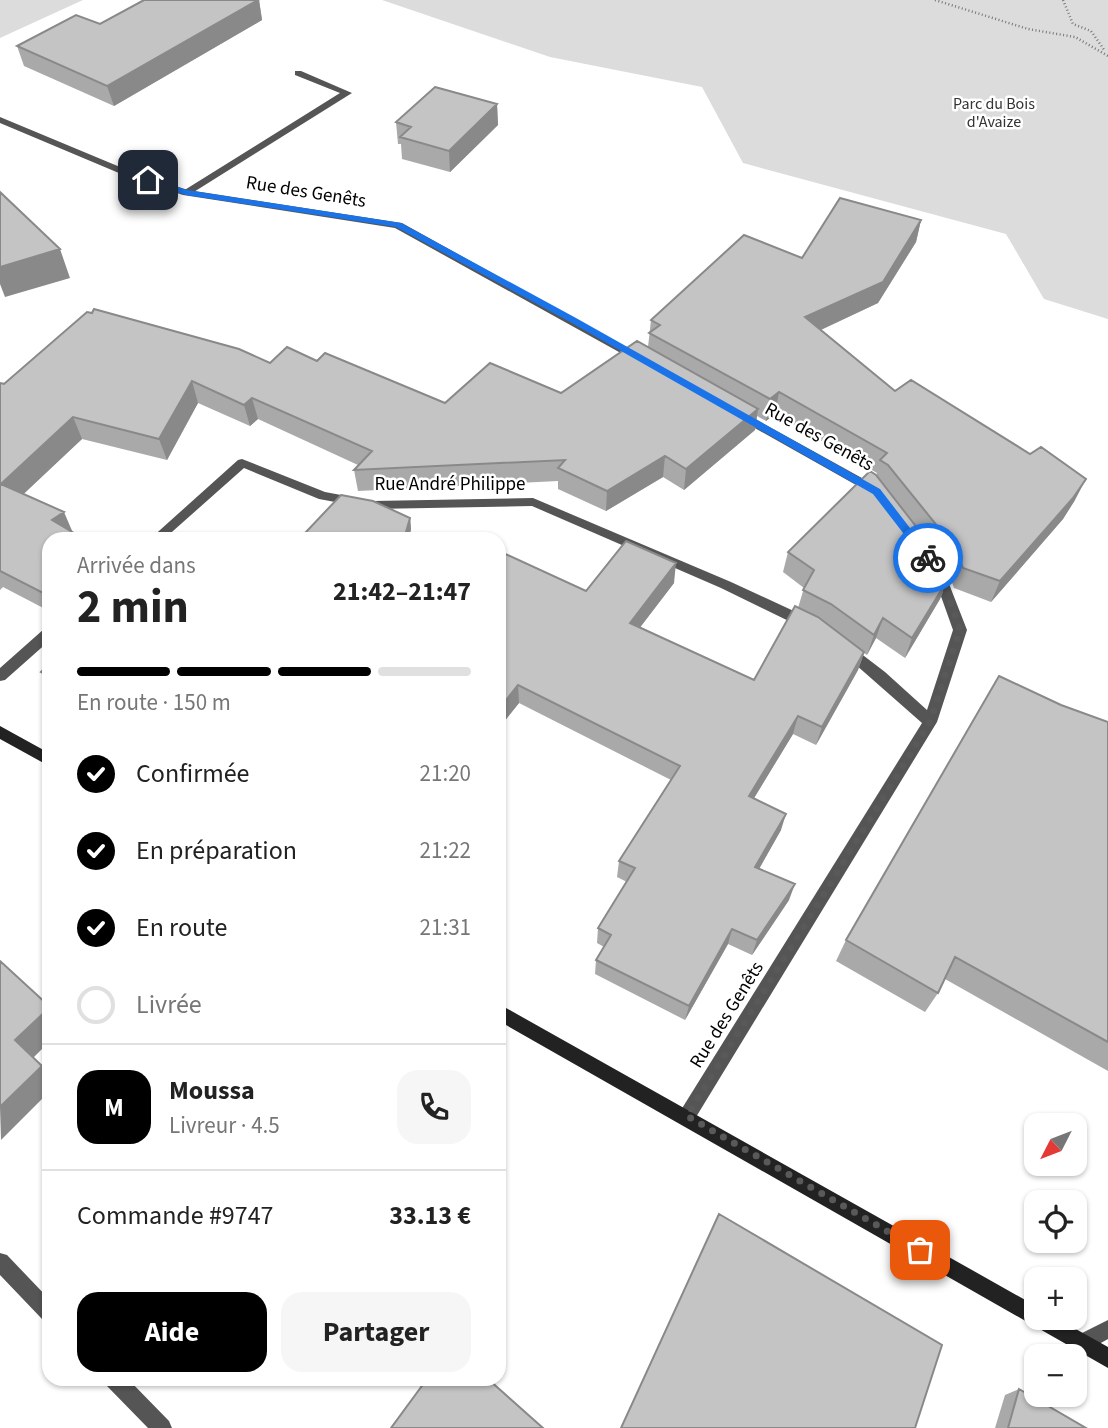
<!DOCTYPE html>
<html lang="fr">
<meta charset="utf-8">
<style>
:root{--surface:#fff;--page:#f6f6f6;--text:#222;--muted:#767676;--line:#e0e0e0;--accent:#000}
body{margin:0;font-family:"Source Sans 3",sans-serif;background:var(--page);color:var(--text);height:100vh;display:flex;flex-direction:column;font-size:26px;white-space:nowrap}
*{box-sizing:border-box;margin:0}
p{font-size:23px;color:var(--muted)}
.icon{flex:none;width:38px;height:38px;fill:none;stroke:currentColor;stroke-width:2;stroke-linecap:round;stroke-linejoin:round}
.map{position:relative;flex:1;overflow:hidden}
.side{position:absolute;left:42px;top:532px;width:464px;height:854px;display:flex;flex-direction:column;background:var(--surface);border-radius:21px;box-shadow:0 2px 5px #0004}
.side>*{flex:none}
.needle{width:46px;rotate:228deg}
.controls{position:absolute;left:1024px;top:1113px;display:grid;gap:14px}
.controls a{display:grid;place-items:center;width:63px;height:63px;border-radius:14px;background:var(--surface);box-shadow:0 2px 5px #0004;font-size:35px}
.pin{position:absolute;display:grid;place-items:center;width:60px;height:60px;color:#fff;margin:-30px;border-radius:14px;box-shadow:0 4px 10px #0006}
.courier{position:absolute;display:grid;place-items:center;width:70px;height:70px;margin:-35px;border:5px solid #1a73e8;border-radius:50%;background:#fff;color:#222;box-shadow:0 2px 9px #0007}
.headline em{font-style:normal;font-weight:700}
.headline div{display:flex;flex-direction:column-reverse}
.headline{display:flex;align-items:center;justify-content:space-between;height:119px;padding:0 35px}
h1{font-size:46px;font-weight:700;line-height:52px}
.bar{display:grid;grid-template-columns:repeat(4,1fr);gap:10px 7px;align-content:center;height:84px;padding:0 35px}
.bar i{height:9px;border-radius:5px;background:var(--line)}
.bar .selected{background:var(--accent)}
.bar p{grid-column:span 4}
.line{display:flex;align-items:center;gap:18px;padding:0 35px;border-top:2px solid var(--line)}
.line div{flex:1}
.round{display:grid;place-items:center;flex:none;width:74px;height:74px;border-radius:21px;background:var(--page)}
ol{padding:0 35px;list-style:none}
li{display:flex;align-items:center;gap:21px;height:77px}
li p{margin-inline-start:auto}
li .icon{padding:7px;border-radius:50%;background:var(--accent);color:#fff;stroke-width:4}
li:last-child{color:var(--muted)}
li i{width:38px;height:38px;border:4px solid var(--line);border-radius:50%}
.primary-button{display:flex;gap:14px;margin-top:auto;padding:14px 35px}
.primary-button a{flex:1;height:80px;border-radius:21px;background:var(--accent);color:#fff;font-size:28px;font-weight:700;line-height:80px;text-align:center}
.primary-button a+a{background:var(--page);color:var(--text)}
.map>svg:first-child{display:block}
.green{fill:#dcdcdc}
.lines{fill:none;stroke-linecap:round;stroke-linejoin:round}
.path{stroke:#777;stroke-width:2.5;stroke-dasharray:1 2.5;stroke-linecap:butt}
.lane{fill:#555;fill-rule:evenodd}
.street{fill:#555;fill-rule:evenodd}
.secondary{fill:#222;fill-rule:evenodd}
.wall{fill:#a9a9a9}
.shaded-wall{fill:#898989}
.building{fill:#c4c4c4;stroke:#898989;stroke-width:2}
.route{fill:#1a73e8}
.done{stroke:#595959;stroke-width:7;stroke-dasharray:0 12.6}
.labels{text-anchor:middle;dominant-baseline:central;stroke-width:5;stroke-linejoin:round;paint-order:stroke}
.far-park-label{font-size:16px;fill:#333;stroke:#fff}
.street-label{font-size:19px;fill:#000;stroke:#fff}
</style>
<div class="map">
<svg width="1108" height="1428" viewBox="0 0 1108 1428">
<rect width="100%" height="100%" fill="#fff"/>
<path class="green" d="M0 0H83L0 38Z
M382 0H1108V319L1044 299 1006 234 743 163 702 87 550 57Z"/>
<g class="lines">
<path class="path" d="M935 0 1028 29 1075 37 1108 56
M1063 0 1073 24 1091 31 1105 51"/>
<path class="lane" d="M295 71H301L352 93 189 195H183V191L340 93 295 75Z
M0 1253 7 1255 49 1299V1321L42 1319 0 1275Z
M104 1379H128L169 1421 172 1428H148L107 1386Z"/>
<path class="street" d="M0 117 132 172 188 190 402 223 647 359 641 363 637 362 395 228 183 195 126 176 0 123Z
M741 411 880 488 882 491 880 494H872L737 418V412Z
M242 459 325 492 373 501 533 498 731 582 811 619 813 623 806 628 801 627 721 588 532 506 373 509 319 499 244 468 164 539H150L238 460Z
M938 566 944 571 967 630 937 722 693 1122 687 1125 681 1122 678 1116 681 1110 922 723 839 650 846 645 851 646 885 672 927 710 953 630 932 571Z
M49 628V641L5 680 0 681V668L44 629Z
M1108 1320V1339L1083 1353 1076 1350 1073 1343 1076 1336Z"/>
<path class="secondary" d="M0 726 49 753V766L0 739Z
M499 1004 1036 1306V1318H1056L1108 1347V1368L499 1021Z"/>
</g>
<path class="wall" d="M259 0 262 20 114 106 24 66 17 46 100 24Z
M497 104 498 125 450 172 402 159 401 144H398L396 122Z
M921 220 916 242 878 303 821 330 895 391 1075 500 1063 519 991 602 954 588 947 568 942 561 948 579 940 599 905 658 876 638 867 655 864 653 858 670 816 745 793 734 754 798 781 830 759 869 789 900 752 955 728 944 685 1020 595 974 596 960 604 947 597 943 598 928 627 882 617 877 619 861 671 780 519 703 499 728V551L586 591 674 583 640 627 754 680 798 608 804 588 783 572 788 552 876 475 877 473 775 414 766 421 757 416 755 430 684 490 663 477 606 511 558 489V481L358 491 354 470 358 465 258 419 250 426 198 403 167 460 82 439 23 494 49 539V611L3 587 0 590V383L270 363 317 361 445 403 561 393 648 347 651 320 802 258Z
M410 518 411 529 409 539H308L306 532Z
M49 664V685L41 672Z
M1061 705 1108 722V1071L945 979 938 993 925 1012 836 961 846 940Z
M1019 1389 1086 1428H995L1005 1395Z"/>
<path class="shaded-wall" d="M259 0 262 20 114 106 107 86Z
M497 104 498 125 450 172 449 151Z
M921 220 916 242 878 303 801 339 805 317Z
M60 249 70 278 5 297 0 284V267Z
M192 381 198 403 167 460 159 439Z
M779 392 775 414 766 421 770 399Z
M252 398 258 419 250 426 244 405Z
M758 409 755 430 684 490 686 469Z
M73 417 82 439 12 505 1 484Z
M665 456 663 477 606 511 607 491Z
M1086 479 1075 500 1063 519 991 602 1000 581Z
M64 512 73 533 52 520Z
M410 518 411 529 409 539H404Z
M676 563 674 583 629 642 630 623Z
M948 579 940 599 905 658 912 638Z
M883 618 876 638 867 655 874 635Z
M864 652 858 670 816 745 822 727Z
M518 685 519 703 499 728V709Z
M798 716 793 734 745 813 749 796Z
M786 814 781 830 751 883 755 867Z
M795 884 789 900 752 955 757 940Z
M732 929 728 944 685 1020 689 1006Z
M49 1008V1042L33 1058 15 1040Z
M42 1066 49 1073V1092L1 1140 0 1107Z"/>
<path class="building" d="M144 0H258L107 86 17 46 76 15 100 24Z
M435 87 497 104 449 151 400 137 411 127 396 122Z
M0 192 60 249 0 267Z
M840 198 921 220 883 282 805 317 895 391 911 380 1030 454 1041 447 1086 479 1073 498 1000 581 963 568 955 548 888 465 880 460 887 453 779 392 770 399 649 333 660 325 651 320 744 235 802 258Z
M94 309 239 349 270 363 287 347 317 361 325 353 445 403 490 363 561 393 637 341 758 409 686 469 665 456 607 491 558 468 565 460 354 470 372 451 252 398 244 405 192 381 159 439 73 417 1 484 64 512 52 520 84 539H49V596L0 571V383L4 384 87 312 92 313Z
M870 471 876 475 939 556 948 579 912 638 883 618 874 635 831 604 803 590 814 570 788 552Z
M341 495 373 501 410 518 404 539H320L306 532Z
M626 541 676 563 630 623 754 680 795 606 818 617 864 652 822 727 798 716 749 796 786 814 755 867 795 884 757 940 732 929 689 1006 596 960 611 935 598 928 635 868 619 861 680 766 518 685 499 709V551L586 591Z
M49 664V676L41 672Z
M999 676 1061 705 1108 722V1042L955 957 938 993 846 940Z
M0 961 49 1006V1008L15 1040 42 1066 0 1107Z
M719 1214 942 1345 915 1428H621Z
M427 1379H488L543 1428H391Z
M1019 1389 1086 1428H1008Z"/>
<path class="route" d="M148 178 187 190 401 223 576 318 880 489 933 558 928 562 924 560 873 494 570 322 396 227 186 195 145 182Z"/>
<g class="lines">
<path class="done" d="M920 1250 687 1116 930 722 960 629 940 573 928 558"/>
</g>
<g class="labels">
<g class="far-park-label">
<text x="994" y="104">Parc du Bois<tspan x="994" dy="18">d'Avaize</tspan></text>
</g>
<g class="street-label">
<text transform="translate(306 192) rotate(9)">Rue des Genêts</text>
<text transform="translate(819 437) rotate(29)">Rue des Genêts</text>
<text x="450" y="484">Rue André Philippe</text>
<text transform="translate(727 1015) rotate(-58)">Rue des Genêts</text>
</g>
</g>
</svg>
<div class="controls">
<a><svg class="needle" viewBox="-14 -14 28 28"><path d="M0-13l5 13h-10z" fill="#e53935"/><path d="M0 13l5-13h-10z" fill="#767676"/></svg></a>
<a><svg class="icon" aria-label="locate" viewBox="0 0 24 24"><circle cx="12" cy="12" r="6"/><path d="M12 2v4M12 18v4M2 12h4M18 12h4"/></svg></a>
<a>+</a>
<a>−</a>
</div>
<div class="pin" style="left:920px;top:1250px;background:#ea580c"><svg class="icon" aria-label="bag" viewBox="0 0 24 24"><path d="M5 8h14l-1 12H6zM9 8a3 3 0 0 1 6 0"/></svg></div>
<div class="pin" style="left:148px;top:180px;background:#1f2937"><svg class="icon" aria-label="home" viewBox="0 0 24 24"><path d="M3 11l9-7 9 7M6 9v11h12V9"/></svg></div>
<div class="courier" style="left:928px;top:558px"><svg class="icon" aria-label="bike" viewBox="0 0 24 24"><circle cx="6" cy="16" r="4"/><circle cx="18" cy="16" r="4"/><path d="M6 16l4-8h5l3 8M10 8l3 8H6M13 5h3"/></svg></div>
<section class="side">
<div class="headline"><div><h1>2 min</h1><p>Arrivée dans</p></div><em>21:42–21:47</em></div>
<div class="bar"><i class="selected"></i><i class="selected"></i><i class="selected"></i><i></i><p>En route · 150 m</p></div>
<ol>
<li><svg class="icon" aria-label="check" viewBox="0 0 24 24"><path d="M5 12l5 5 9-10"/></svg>Confirmée<p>21:20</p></li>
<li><svg class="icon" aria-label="check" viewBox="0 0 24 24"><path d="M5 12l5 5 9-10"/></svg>En préparation<p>21:22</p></li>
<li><svg class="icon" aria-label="check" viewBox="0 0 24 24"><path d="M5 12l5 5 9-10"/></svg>En route<p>21:31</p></li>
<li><i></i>Livrée</li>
</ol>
<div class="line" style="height:126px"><b class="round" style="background:var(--accent);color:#fff">M</b><div><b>Moussa</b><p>Livreur · 4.5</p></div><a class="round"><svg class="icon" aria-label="phone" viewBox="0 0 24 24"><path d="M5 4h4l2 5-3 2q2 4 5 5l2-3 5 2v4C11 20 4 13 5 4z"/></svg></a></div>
<div class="line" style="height:91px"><div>Commande #9747</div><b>33.13 €</b></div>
<div class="primary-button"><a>Aide</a><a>Partager</a></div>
</section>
</div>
